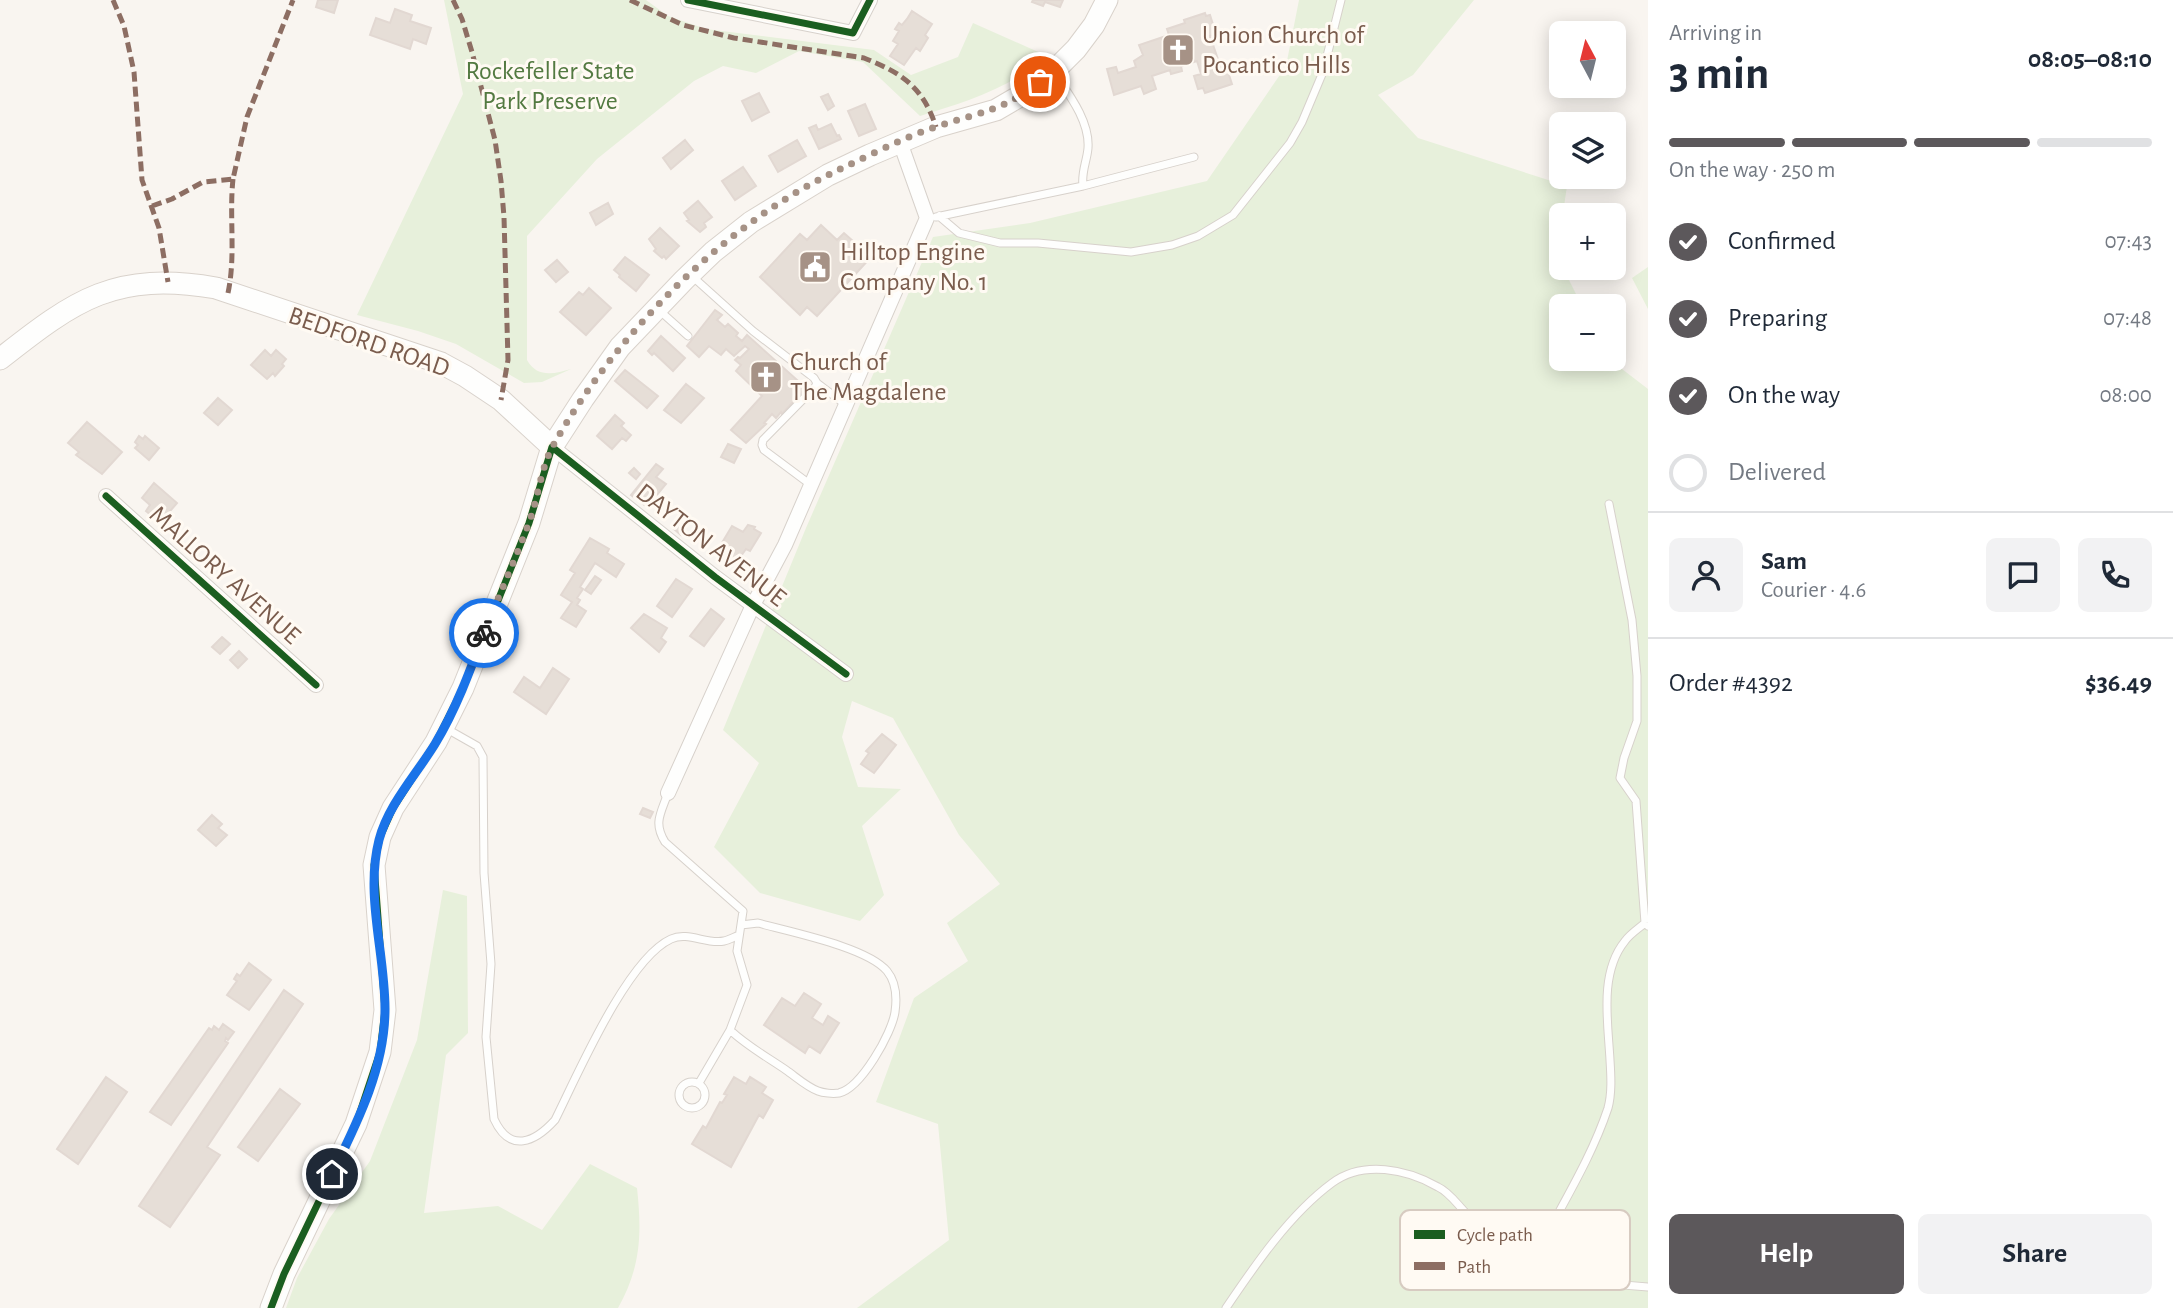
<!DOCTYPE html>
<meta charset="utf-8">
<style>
:root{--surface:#fff;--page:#f2f2f3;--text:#1f2937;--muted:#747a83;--line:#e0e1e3;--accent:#5c585b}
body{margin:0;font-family:"Alegreya Sans",sans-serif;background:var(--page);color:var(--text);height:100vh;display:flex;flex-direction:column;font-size:26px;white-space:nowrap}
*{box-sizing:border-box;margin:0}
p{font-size:23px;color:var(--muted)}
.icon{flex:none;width:38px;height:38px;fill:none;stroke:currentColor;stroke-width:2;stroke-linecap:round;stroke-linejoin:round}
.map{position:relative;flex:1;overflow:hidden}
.details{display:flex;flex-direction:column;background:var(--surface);width:525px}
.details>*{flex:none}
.needle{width:46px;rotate:353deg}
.controls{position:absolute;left:1549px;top:21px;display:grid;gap:14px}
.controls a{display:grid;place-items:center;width:77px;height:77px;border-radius:10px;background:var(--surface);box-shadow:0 4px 18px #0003;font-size:35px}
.pin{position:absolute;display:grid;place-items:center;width:60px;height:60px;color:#fff;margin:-30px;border:4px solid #fff;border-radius:50%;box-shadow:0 2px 7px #0007}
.courier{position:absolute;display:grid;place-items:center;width:70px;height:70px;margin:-35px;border:5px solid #1a73e8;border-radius:50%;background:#fff;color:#222;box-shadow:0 2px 9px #0007}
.headline em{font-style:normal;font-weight:700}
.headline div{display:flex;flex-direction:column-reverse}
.headline{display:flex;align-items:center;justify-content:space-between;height:119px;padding:0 21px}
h1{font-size:46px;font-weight:700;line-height:52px}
.bar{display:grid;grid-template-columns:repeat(4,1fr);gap:10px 7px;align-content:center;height:84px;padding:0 21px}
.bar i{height:9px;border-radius:5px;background:var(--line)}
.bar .on{background:var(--accent)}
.bar p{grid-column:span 4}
.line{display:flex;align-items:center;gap:18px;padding:0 21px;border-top:2px solid var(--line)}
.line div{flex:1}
.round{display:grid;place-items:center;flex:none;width:74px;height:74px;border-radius:10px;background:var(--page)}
ol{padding:0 21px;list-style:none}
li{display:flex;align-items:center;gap:21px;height:77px}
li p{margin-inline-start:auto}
li .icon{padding:7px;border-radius:50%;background:var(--accent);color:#fff;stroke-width:4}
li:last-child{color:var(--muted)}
li i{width:38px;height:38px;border:4px solid var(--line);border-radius:50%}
.action{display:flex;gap:14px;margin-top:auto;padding:14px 21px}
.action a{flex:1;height:80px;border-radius:10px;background:var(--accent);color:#fff;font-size:28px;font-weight:700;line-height:80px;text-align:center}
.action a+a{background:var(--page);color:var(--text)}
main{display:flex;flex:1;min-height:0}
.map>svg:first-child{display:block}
.green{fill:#e7f0db}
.building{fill:#e6ded7;stroke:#e2d8d2;stroke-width:2}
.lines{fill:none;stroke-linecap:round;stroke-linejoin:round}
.lane-casing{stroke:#d7d1cb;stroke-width:9}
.street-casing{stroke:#d7d1cb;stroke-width:16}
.secondary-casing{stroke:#d9d2cb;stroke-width:23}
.lane{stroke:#fefefd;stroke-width:7}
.street{stroke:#fefefd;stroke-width:14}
.secondary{stroke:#fefefd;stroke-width:21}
.quiet{stroke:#8d6e63;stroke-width:5;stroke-dasharray:10 5;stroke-linecap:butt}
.cycleway-casing{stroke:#fffaf3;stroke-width:11}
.cycleway{stroke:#1b5e20;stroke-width:7}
.done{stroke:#a69286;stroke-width:7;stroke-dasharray:0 12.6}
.route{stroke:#1a73e8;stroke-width:9}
.labels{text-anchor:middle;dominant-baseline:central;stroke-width:6;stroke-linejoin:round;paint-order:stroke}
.poi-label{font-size:26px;fill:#7a5c4d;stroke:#fffaf3;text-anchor:start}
.park-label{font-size:26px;fill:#537a41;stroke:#fffaf3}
.street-label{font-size:26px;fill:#7a5c4d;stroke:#fffaf3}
.key{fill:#fffaf3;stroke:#d7cbc1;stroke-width:2}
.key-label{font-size:19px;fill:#7a5c4d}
</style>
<main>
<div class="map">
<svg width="1648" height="1308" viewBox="0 0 1648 1308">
<rect width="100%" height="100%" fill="#f9f5f0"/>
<path class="green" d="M444 0H646L668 16 706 29 874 50 911 75 958 57 973 23 1045 55C1014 88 962 103 920 116L863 62 799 51 756 73 723 66 694 81 597 159 527 236V360C537 378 554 374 571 369L542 382 524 383 456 344 418 331 357 315 463 94Z
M1299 0H1474L1413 75 1378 95 1418 138 1567 186 1557 255 1561 268H1563L1582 306H1561V359H1609L1648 389V1308H857L949 1240 938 1124 876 1102 914 998 968 961 947 923 1000 884 959 835 893 718 852 701 842 737 858 787 901 789 862 826 884 895 860 921 760 893 714 847 759 763 723 730 806 528 933 237 1030 223 1207 181 1286 66Z
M1648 267V309L1632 278Z
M443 890 467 896 468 1033 446 1055 424 1213 498 1206 542 1230 590 1164 637 1188C642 1234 641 1267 618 1308H286L297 1278 329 1219 370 1161 417 1040Z"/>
<path class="building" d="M318 0H338L334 13 316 7Z
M1033 0H1063L1060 7 1045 2 1043 6 1032 2Z
M395 9 412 15 410 21 431 28 426 44 413 39 410 49 370 35 376 18 390 23Z
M912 11 932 24 925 35 928 38 920 51 916 48 904 65 890 56 898 44 893 41 899 31 895 29 899 23 902 25 907 19Z
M1205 13 1206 16 1210 15 1216 34 1210 36 1221 68 1226 66 1232 84 1205 93 1203 88 1198 89 1194 76 1201 74 1197 61 1181 66 1182 71 1171 74 1170 70 1152 76 1156 89 1144 94 1141 86 1114 95 1107 69 1116 67 1118 73 1136 67 1134 61 1143 55 1139 45 1169 35 1167 29 1185 23 1184 20Z
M759 93 769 112 752 121 742 101Z
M828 94 834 106 828 110 821 97Z
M865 104 876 129 859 136 848 111Z
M831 124 837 136 839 135 841 139 819 149 809 128 816 125 818 130Z
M685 140 693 150 671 169 663 158Z
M797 140 806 156 778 172 769 156Z
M743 167 756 186 735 200 722 181Z
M698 201 712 217 704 223 706 227 700 232 687 221 689 220 684 213Z
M608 203 613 214 596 225 590 213Z
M821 225 837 240 844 233 871 257 817 316 807 307 800 315 760 277 800 234 807 240Z
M660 228 679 246 666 259 664 256 662 258 654 251 656 249 649 239Z
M625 257 649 275 636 291 619 277 620 275 614 270Z
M557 260 568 272 556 282 545 270Z
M589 288 611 308 586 335 560 312 579 292 583 295Z
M715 310 722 315 717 320 725 327 728 324 738 333 736 336 742 341 747 335 806 388 782 414 781 412 776 418 772 414 764 423 766 424 746 443 731 430 762 396 736 371 741 365 735 360 738 357 740 358 749 349 745 346 734 356 726 349 721 355 709 346 699 357 687 346Z
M661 336 685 358 673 371 654 353 652 355 648 351Z
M265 350 271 356 276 350 286 359 282 364 284 366 275 376 273 373 267 379 251 365Z
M625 370 658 396 647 408 615 381Z
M686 384 704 398 681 423 664 410Z
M218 398 232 410 218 425 204 413Z
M615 415 624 423 621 426 631 435 626 441 622 438 612 449 597 436Z
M87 422 122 452 102 474 76 455 79 452 68 443Z
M139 436 143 439 145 436 159 448 149 460 135 448 138 445 135 442Z
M728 444 741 449 734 463 721 457Z
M656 464 663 469 656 477 666 484 647 507 631 495Z
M634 468 640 474 636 479 629 473Z
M154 483 177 503 165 517 168 519 163 525 146 511 150 505 142 498Z
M681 519 688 524 681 535 674 529Z
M748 525 755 527 754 529 761 533 750 551 746 549 736 563 719 553 722 548 720 546 732 526 743 532Z
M590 538 609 549 607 553 624 564 616 577 595 563 580 587 583 589 577 598 580 600 577 605 586 611 576 627 561 618 572 602 561 595 575 573 570 570Z
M595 576 601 580 591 594 585 590Z
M676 579 692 589 672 617 657 606Z
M711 609 724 619 704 646 690 636Z
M644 614 667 628 661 638 666 642 659 652 631 628Z
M222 637 230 644 220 654 212 647Z
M239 651 247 659 238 668 230 660Z
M553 668 569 679 546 714 514 692 524 677 540 688Z
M882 734 896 745 874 773 861 764 869 753 866 751Z
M643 808 653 812 650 818 640 814Z
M212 815 222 824 218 828 227 835 216 846 198 830Z
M249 963 271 980 249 1010 227 995 237 981 234 979 237 974 240 976Z
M284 990 303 1004 207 1147 220 1155 170 1227 139 1206Z
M804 993 821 1004 812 1018 823 1025 828 1016 839 1023 820 1053 809 1046 805 1053 764 1025 782 998 795 1006Z
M223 1024 234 1032 228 1040 226 1038 225 1041 228 1043 171 1125 150 1112 209 1028 212 1030 214 1026 219 1030Z
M106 1077 127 1092 78 1164 57 1149Z
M734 1077 746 1084 750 1077 766 1087 762 1093 773 1100 763 1118 759 1115 731 1167 692 1144 703 1126 706 1128 720 1102 722 1103 727 1095 724 1094Z
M280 1089 300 1104 258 1161 238 1147Z"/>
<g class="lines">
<defs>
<path id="lane" d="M1054 72C1068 93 1090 121 1088 148 1087 161 1081 172 1083 186L1194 157
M939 216 959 233 1000 243H1038L1131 252 1172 245 1198 236 1233 215 1290 143 1302 122 1323 72 1341 0
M936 217 1083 186
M693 277 753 331 814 378 817 383 815 387 763 440 762 445 764 450 811 485
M660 311 688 336
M817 383 846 405
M1609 504 1632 620 1637 676V721L1624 758 1620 778 1636 801 1645 923 1648 926
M447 729 477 746 483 757 484 873 491 964 486 1037 494 1119C510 1154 535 1142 555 1120 577 1076 627 959 671 939 688 931 707 945 724 941 729 940 734 937 739 935
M668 793C661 813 653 823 665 842L743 911 737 951 747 985 730 1030C747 1046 767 1057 786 1070 796 1077 807 1087 818 1091 823 1093 833 1094 839 1093 861 1088 892 1033 895 1012 897 998 896 982 887 971 867 947 790 932 758 923L741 925
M679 1095a13 13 0 1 1 26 0a13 13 0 1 1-26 0Z
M699 1083 730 1030
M1563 1274 1559 1256 1547 1234C1569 1193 1593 1153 1608 1108 1612 1093 1611 1076 1610 1060 1608 1022 1599 973 1625 941 1630 934 1638 929 1645 923
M1226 1308C1255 1265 1290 1214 1332 1183 1363 1160 1407 1169 1438 1187 1449 1192 1457 1204 1465 1212 1479 1225 1496 1238 1512 1248 1553 1275 1600 1284 1648 1287"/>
<path id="street" d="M688 0 853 33 870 0
M552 447 715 577 846 674
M106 496 316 685
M668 793 753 605 785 545 927 218 900 142"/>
<path id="secondary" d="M0 359C76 299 115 271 216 288L441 363 465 376 501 400 552 447
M271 1308 284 1274 356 1124 380 1052 385 1010 374 865 380 837 393 808 436 742 463 688 529 523 552 447 583 399 620 347 684 280 713 252 751 222 828 175 870 155 936 127 996 110 1025 93 1054 71 1076 49 1094 25 1107 0"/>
</defs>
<use href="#lane" class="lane-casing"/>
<use href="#street" class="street-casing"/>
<use href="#secondary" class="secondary-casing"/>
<use href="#lane" class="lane"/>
<use href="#street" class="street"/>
<use href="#secondary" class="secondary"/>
<path class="quiet" d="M113 0 124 26 134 72 142 180 159 228 168 282
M453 0 462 19 472 52 495 140 501 181 504 217 508 360 501 400
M630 0 683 25 734 38 864 58C902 73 923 87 936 127
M152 206 172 199 203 182 233 179 247 117 293 0
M228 293C236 255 229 217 233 179"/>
<defs>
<path id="cycleway" d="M688 0 853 33 870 0
M106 496 316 685
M271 1308 284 1274 356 1124 380 1052 385 1010 374 865 380 837 393 808 436 742 463 688 529 523 552 447 715 577 846 674"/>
</defs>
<use href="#cycleway" class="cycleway-casing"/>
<use href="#cycleway" class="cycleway"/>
</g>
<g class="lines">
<path class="done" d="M484 633C499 595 516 558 530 520 538 497 542 464 554 444 615 336 720 228 832 173 866 157 902 138 938 126 979 113 1004 110 1040 82"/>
<path class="route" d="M332 1174C357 1123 385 1068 385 1009 385 953 365 895 379 840 388 805 416 775 435 744 456 709 470 671 484 633"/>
</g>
<defs>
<symbol id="church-square" viewBox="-11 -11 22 22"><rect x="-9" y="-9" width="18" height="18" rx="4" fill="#a69286" stroke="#fffaf3"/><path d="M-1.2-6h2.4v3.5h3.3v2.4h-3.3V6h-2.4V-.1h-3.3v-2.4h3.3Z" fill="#fff"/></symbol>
<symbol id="civic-square" viewBox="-11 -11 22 22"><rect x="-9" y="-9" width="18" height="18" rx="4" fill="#a69286" stroke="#fffaf3"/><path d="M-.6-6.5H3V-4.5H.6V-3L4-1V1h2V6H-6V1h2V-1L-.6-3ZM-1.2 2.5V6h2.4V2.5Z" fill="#fff"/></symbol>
</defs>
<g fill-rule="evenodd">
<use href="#church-square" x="1159" y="31" width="38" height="38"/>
<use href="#civic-square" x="796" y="248" width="38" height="38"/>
<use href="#church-square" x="747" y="358" width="38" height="38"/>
</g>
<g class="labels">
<g class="poi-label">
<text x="1202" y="35">Union Church of<tspan x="1202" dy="30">Pocantico Hills</tspan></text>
<text x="840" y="252">Hilltop Engine<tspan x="840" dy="30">Company No. 1</tspan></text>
<text x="790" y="362">Church of<tspan x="790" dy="30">The Magdalene</tspan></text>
</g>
<g class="park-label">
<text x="550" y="71">Rockefeller State<tspan x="550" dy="30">Park Preserve</tspan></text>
</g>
<g class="street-label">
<text transform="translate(369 342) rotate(19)">BEDFORD ROAD</text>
<text transform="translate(711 545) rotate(38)">DAYTON AVENUE</text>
<text transform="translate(225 575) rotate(42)">MALLORY AVENUE</text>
</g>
</g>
<rect x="1400" y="1210" width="230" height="80" rx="10" class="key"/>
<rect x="1414" y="1230" width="31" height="9" fill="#1b5e20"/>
<rect x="1414" y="1262" width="31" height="8" fill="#8d6e63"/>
<g class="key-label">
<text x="1457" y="1241">Cycle path</text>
<text x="1457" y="1273">Path</text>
</g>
</svg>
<div class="controls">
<a><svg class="needle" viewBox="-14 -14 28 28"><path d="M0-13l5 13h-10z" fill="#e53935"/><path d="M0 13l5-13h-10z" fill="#747a83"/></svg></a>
<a><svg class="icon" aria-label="layers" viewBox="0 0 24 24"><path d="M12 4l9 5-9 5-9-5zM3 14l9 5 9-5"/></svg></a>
<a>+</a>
<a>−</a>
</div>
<div class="pin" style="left:1040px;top:82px;background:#ea580c"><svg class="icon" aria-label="bag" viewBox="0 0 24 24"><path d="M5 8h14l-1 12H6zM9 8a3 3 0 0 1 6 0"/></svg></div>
<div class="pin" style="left:332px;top:1174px;background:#1f2937"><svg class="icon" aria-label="home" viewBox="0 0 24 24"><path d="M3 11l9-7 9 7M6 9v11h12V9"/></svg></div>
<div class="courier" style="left:484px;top:633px"><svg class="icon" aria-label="bike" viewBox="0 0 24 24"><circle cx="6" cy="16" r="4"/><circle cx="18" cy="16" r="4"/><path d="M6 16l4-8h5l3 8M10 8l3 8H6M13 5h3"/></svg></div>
</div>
<section class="details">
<div class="headline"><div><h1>3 min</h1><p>Arriving in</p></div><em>08:05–08:10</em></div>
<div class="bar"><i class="on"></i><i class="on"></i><i class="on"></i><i></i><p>On the way · 250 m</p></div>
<ol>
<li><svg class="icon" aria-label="check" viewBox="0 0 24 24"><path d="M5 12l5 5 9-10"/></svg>Confirmed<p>07:43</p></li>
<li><svg class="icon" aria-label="check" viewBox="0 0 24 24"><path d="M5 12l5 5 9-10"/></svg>Preparing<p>07:48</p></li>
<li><svg class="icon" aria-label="check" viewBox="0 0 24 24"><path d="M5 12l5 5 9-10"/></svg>On the way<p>08:00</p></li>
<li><i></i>Delivered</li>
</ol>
<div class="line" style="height:126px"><a class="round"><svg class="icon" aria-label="person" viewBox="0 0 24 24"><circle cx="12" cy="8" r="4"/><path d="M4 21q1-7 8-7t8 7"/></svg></a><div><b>Sam</b><p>Courier · 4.6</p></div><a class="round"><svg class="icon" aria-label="chat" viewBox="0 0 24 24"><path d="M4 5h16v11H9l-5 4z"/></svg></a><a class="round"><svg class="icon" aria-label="phone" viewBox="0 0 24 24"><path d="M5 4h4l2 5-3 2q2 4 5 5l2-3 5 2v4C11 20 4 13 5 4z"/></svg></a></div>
<div class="line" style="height:91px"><div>Order #4392</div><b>$36.49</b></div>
<div class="action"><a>Help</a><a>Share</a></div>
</section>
</main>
